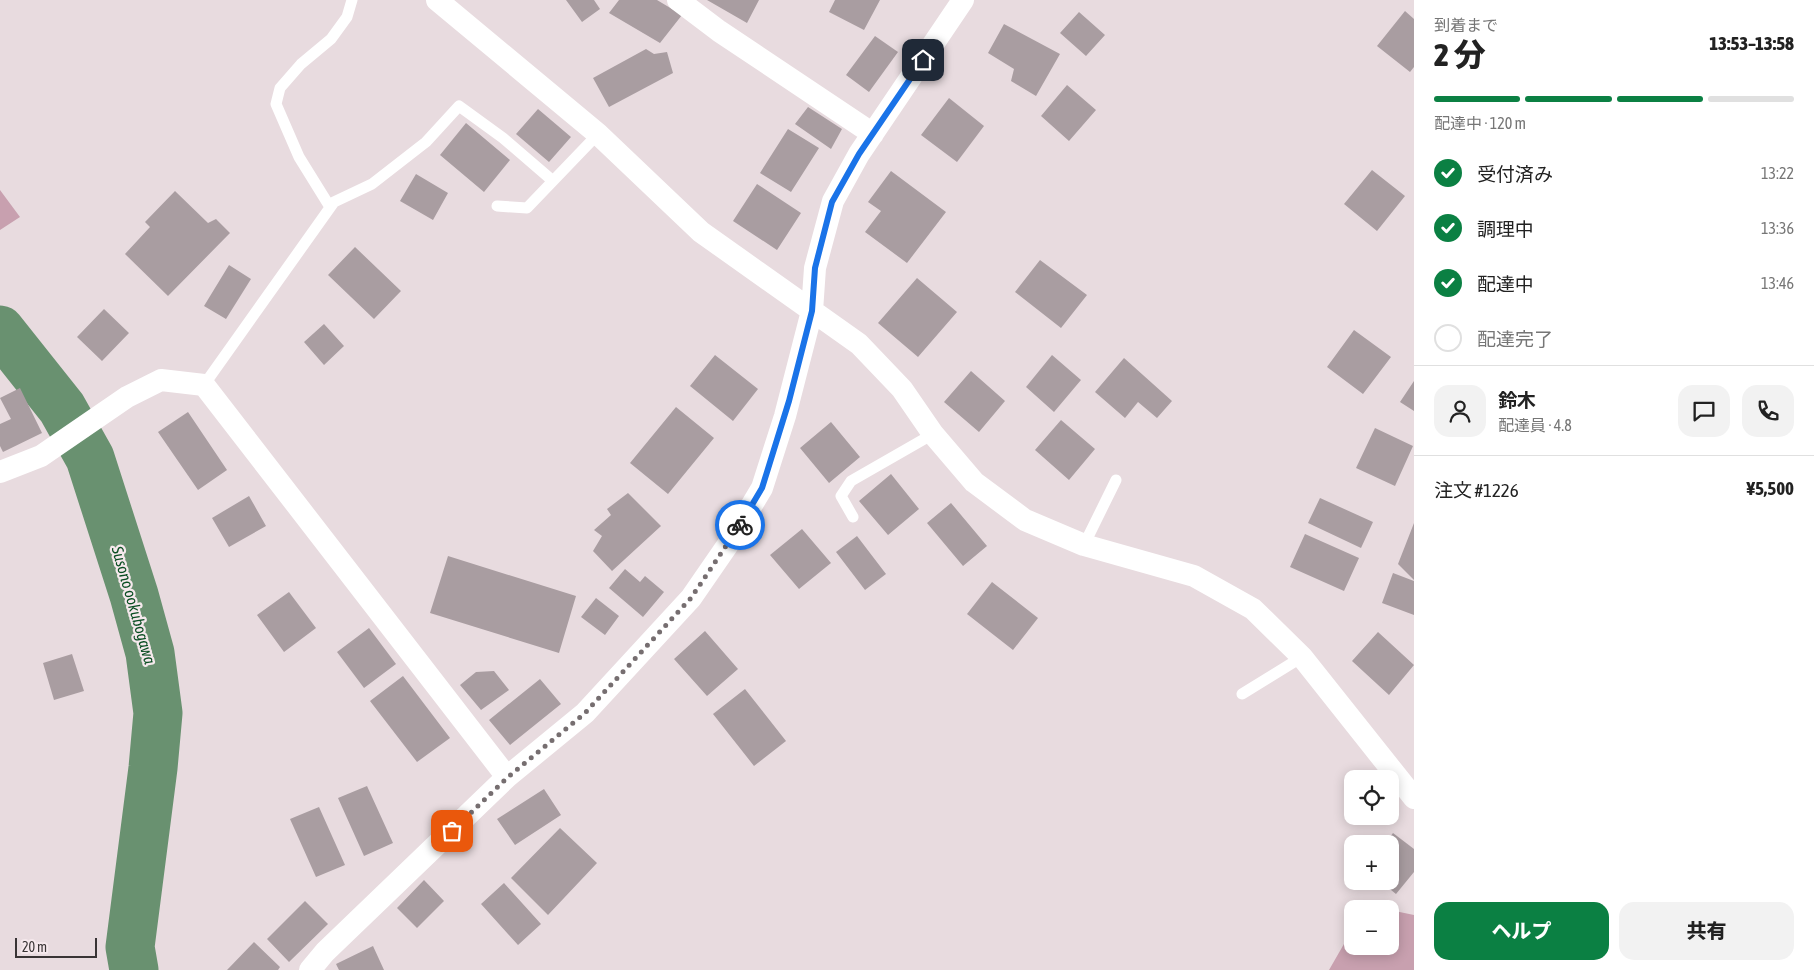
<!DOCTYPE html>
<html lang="ja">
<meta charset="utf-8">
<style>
:root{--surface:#fff;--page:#f2f2f2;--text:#222;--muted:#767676;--line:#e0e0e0;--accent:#0b8043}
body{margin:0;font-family:"Asap Condensed","Noto Sans JP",sans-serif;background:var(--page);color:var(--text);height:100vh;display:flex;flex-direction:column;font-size:19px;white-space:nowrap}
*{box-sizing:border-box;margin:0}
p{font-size:16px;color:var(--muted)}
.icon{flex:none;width:28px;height:28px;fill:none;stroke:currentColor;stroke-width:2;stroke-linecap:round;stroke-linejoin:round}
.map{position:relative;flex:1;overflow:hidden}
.side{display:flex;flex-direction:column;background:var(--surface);width:400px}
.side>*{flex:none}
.buttons{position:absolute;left:1344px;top:770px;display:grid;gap:10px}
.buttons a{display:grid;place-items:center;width:55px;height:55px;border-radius:10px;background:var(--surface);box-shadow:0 2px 12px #0003;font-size:25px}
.scale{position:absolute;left:15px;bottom:12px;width:82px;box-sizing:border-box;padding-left:5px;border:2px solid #393435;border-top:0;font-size:14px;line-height:18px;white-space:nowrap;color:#393435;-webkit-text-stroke:4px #f5e8ec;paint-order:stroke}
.pin{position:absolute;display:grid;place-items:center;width:42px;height:42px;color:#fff;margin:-21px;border-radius:10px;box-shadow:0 2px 8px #0006}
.courier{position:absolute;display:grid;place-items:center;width:50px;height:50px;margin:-25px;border:4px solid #1a73e8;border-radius:50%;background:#fff;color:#222;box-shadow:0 1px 6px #0007}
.head em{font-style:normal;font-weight:800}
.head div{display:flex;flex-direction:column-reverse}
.head{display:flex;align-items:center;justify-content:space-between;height:85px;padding:0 20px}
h1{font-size:32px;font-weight:800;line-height:38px}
.bar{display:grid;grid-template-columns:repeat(4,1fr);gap:8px 5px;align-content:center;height:60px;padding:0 20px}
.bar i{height:6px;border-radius:4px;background:var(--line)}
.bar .active{background:var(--accent)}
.bar p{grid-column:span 4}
.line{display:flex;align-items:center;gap:12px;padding:0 20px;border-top:1px solid var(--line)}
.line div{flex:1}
.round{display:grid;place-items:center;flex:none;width:52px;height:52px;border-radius:15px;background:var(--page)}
ol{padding:0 20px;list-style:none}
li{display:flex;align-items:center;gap:15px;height:55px}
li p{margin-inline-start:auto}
li .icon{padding:5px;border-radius:50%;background:var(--accent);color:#fff;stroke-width:4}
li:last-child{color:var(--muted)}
li i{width:28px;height:28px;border:2px solid var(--line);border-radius:50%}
.button{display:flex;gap:10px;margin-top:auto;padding:10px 20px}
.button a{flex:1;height:58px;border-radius:15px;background:var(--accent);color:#fff;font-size:20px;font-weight:800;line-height:58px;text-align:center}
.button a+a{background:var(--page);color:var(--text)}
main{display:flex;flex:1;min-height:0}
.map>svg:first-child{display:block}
.green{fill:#c8a0af}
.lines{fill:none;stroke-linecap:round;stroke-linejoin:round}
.river{stroke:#699170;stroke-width:49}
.building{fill:#a99da1}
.service{stroke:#fff;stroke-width:11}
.minor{stroke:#fff;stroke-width:22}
.done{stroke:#766e70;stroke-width:5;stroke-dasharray:0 9}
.route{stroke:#1a73e8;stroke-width:6}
.labels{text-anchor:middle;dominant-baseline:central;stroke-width:4.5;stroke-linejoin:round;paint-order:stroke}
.water-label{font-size:16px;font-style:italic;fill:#0a4e22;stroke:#f5e8ec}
</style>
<main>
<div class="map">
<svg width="1414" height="970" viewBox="0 0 1414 970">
<rect width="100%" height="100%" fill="#e8dbdf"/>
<path class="green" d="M0 190 20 217 0 230Z
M1390 910 1414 915V970H1329L1352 930V946H1390Z"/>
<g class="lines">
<path class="river" d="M0 330 62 408 90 458 134 595 150 653 158 713 153 768 130 947 134 970"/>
</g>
<path class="building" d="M566 0H594L600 9 582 22Z
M619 0H657L682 15 660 43 609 13Z
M707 0H759L747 23Z
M835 0H880L864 30 829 12Z
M1405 11 1414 19V67L1410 72 1377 46Z
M1079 12 1105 35 1086 56 1060 33Z
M1004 24 1060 54 1036 96 1011 81 1014 69 988 53Z
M875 36 898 52 869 92 846 75Z
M646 49 654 54 667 52 673 73 609 107 593 78Z
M1067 85 1096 110 1069 141 1041 116Z
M949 98 984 126 957 162 921 135Z
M808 107 842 129 831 149 795 124Z
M538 109 571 137 549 162 516 134Z
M466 123 510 160 484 192 440 155Z
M788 129 819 148 791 192 760 173Z
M1372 170 1405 196 1377 231 1344 204Z
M891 171 946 212 907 263 865 232 881 211 868 202Z
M416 174 448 193 433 220 400 201Z
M757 184 801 213 777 250 733 221Z
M175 191 208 223 216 219 230 233 168 296 125 254 150 227 145 222Z
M355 247 401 291 374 319 328 275Z
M1040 260 1087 295 1061 328 1015 292Z
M229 265 251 279 226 319 204 306Z
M917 278 957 312 918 357 878 323Z
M104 309 129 333 102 361 77 337Z
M324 324 344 346 324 365 304 342Z
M1354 330 1391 357 1363 394 1327 367Z
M715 355 758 389 733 421 690 386Z
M1052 355 1081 380 1054 412 1026 387Z
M1124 358 1172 401 1157 418 1138 402 1125 418 1095 392Z
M971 371 1005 401 979 432 944 402Z
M1414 381V411L1400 402Z
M20 388 42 433 3 452 0 446V424L11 419 0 398Z
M676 407 714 438 668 494 630 463Z
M188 412 227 470 198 490 158 432Z
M1061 420 1095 449 1069 480 1035 450Z
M831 422 860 457 829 483 800 448Z
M1375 428 1413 446 1395 486 1356 468Z
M891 474 919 509 888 535 859 501Z
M628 493 661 526 612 571 593 551 602 536 594 530 611 515 607 509Z
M249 496 266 526 229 547 212 518Z
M1320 498 1373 522 1361 548 1308 523Z
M951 503 987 546 963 566 927 523Z
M1414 523V580L1398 564Z
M802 529 831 563 799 589 770 555Z
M1305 534 1359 558 1344 591 1290 567Z
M857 536 886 574 865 590 836 552Z
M448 556 576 596 559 653 430 613Z
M625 569 640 582 645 576 664 592 643 617 609 588Z
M1393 573 1414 581V615L1382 603Z
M992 582 1038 618 1013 650 967 614Z
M289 592 316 628 284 652 257 615Z
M596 598 619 616 605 635 581 617Z
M369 628 396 664 364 688 337 652Z
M705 631 738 669 707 696 674 659Z
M1378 632 1414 665 1389 695 1352 661Z
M72 654 84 691 54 700 43 663Z
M494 671 509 690 481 710 460 685 476 672Z
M403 676 450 738 417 762 370 701Z
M540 679 561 704 510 745 489 720Z
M745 689 786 741 754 766 713 714Z
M367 786 393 843 364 856 338 798Z
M544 789 561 815 515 845 497 819Z
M319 807 345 865 316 877 290 819Z
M560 828 597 863 548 915 511 878Z
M1393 833 1414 849V872L1396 894 1380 881H1390V844H1385Z
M424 880 444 901 417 928 397 908Z
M504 883 541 924 518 945 481 904Z
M305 901 328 924 289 962 267 939Z
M254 942 280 967 278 970H227Z
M373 946 384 970H339L336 964Z"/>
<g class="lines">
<path class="service" d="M497 206 527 208 598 134
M330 207 299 157 276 104 280 88 301 64 331 39 347 17 352 0
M204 385 334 202 372 184 426 142 459 106 503 138 553 181
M853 517 841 496 851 481 933 434
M1084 545 1116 480
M1242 694 1302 657"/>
<path class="minor" d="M437 0 598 134 701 232 859 344 902 389 933 434 974 482 1025 520 1084 545 1194 576 1253 609 1302 657 1414 798
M678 0 719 31 873 134
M0 472 41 456 127 397 161 380 204 385 507 777
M310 970 325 952 507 777 585 713 691 598 731 540 762 488 785 416 812 311 815 268 833 201 859 154 963 0"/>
</g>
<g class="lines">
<path class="done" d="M452 831 508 777 585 713 691 598 740 525"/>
<path class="route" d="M740 525 762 488 789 401 812 311 815 268 832 202 859 154 923 60"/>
</g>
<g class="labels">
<g class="water-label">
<text transform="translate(134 605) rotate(74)">Susono ookubogawa</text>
</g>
</g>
</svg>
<div class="buttons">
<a><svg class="icon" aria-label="locate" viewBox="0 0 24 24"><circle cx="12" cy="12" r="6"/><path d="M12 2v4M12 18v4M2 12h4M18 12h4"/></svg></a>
<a>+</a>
<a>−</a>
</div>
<div class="scale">20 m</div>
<div class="pin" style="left:452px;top:831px;background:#ea580c"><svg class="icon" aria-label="bag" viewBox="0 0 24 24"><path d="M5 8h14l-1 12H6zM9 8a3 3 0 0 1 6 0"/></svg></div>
<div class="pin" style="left:923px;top:60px;background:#1f2937"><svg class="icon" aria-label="home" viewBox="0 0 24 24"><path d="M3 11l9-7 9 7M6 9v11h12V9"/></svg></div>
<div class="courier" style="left:740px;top:525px"><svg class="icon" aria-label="bike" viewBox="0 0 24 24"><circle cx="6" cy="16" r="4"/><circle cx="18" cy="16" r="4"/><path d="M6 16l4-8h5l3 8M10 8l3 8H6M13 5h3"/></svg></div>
</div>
<section class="side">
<div class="head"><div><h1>2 分</h1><p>到着まで</p></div><em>13:53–13:58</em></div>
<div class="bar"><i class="active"></i><i class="active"></i><i class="active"></i><i></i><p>配達中 · 120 m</p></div>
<ol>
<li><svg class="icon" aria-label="check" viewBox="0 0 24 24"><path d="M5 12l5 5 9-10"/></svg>受付済み<p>13:22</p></li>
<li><svg class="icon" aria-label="check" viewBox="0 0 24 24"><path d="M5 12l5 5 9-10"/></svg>調理中<p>13:36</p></li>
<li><svg class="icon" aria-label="check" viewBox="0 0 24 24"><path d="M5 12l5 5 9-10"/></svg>配達中<p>13:46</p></li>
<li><i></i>配達完了</li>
</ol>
<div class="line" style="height:90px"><a class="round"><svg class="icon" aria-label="person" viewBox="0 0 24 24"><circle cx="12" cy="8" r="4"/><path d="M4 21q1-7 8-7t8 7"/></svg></a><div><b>鈴木</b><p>配達員 · 4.8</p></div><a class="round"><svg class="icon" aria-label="chat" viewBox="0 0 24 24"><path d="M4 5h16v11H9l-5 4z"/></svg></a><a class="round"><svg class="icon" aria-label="phone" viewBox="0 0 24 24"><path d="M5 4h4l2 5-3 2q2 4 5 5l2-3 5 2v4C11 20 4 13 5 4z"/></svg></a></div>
<div class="line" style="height:65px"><div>注文 #1226</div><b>¥5,500</b></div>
<div class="button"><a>ヘルプ</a><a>共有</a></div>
</section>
</main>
